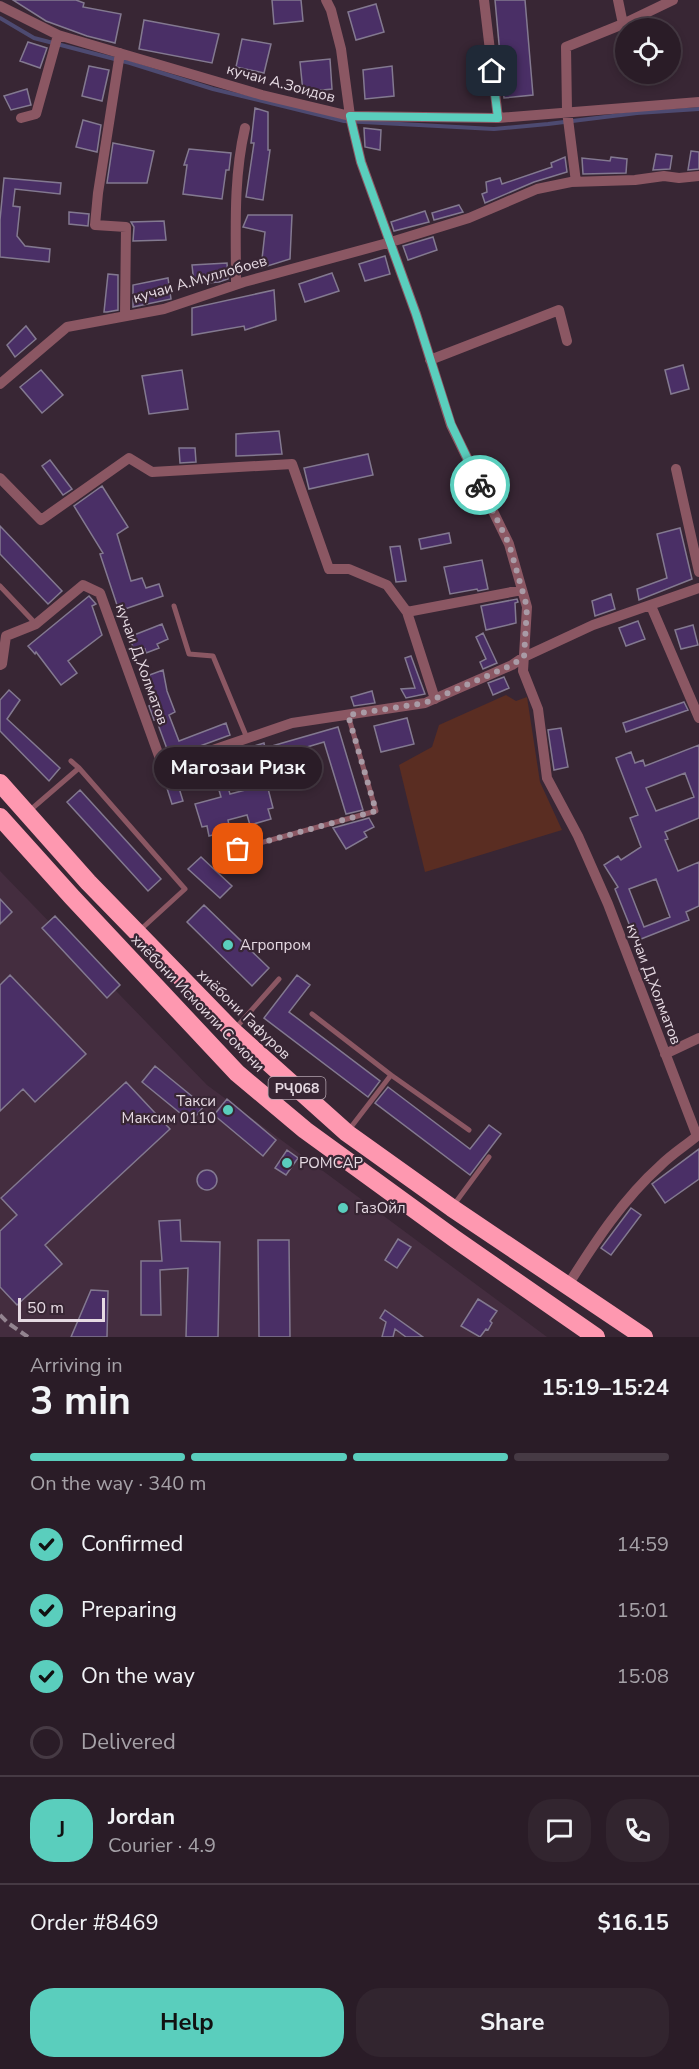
<!DOCTYPE html>
<meta charset="utf-8">
<style>
:root{--surface:#2a1c27;--page:#32252f;--text:#f1f3f6;--muted:#a5a1a7;--line:#463a44;--accent:#5acebd}
body{margin:0;font-family:"Nunito Sans",sans-serif;background:var(--page);color:var(--text);height:100vh;display:flex;flex-direction:column;font-size:22px;white-space:nowrap}
*{box-sizing:border-box;margin:0}
p{font-size:20px;color:var(--muted)}
.icon{flex:none;width:33px;height:33px;fill:none;stroke:currentColor;stroke-width:2;stroke-linecap:round;stroke-linejoin:round}
.map{position:relative;height:1337px;overflow:hidden}
.drawer{display:flex;flex-direction:column;background:var(--surface);flex:1}
.drawer>*{flex:none}
.buttons{position:absolute;left:615px;top:18px;display:grid;gap:12px}
.buttons a{display:grid;place-items:center;width:66px;height:66px;border-radius:50%;background:var(--surface);box-shadow:0 3px 9px #0003,0 0 0 2px var(--line);font-size:30px}
.scale{position:absolute;left:18px;bottom:15px;width:87px;box-sizing:border-box;padding-left:6px;border:3px solid #e6dae3;border-top:0;font-size:16px;line-height:21px;white-space:nowrap;color:#e6dae3;-webkit-text-stroke:4px #382634;paint-order:stroke}
.pin{position:absolute;display:grid;place-items:center;width:51px;height:51px;color:#fff;margin:-26px;border-radius:12px;box-shadow:0 3px 9px #0006}
.courier{position:absolute;display:grid;place-items:center;width:60px;height:60px;margin:-30px;border:4px solid #5acebd;border-radius:50%;background:#fff;color:#222;box-shadow:0 2px 8px #0007}
.bubble{position:absolute;height:42px;border-radius:21px;background:var(--surface);box-shadow:0 3px 9px #0003,0 0 0 2px var(--line);font-size:20px;font-weight:700;line-height:42px;text-align:center}
.headline em{font-style:normal;font-weight:700}
.headline div{display:flex;flex-direction:column-reverse}
.headline{display:flex;align-items:center;justify-content:space-between;height:102px;padding:0 30px}
h1{font-size:39px;font-weight:700;line-height:45px}
.bar{display:grid;grid-template-columns:repeat(4,1fr);gap:9px 6px;align-content:center;height:72px;padding:0 30px}
.bar i{height:8px;border-radius:4px;background:var(--line)}
.bar .on{background:var(--accent)}
.bar p{grid-column:span 4}
.line{display:flex;align-items:center;gap:15px;padding:0 30px;border-top:2px solid var(--line)}
.line div{flex:1}
.round{display:grid;place-items:center;flex:none;width:63px;height:63px;border-radius:24px;background:var(--page)}
ol{padding:0 30px;list-style:none}
li{display:flex;align-items:center;gap:18px;height:66px}
li p{margin-inline-start:auto}
li .icon{padding:6px;border-radius:50%;background:var(--accent);color:#111;stroke-width:4}
li:last-child{color:var(--muted)}
li i{width:33px;height:33px;border:3px solid var(--line);border-radius:50%}
.primary-button{display:flex;gap:12px;margin-top:auto;padding:12px 30px}
.primary-button a{flex:1;height:69px;border-radius:24px;background:var(--accent);color:#111;font-size:24px;font-weight:700;line-height:69px;text-align:center}
.primary-button a+a{background:var(--page);color:var(--text)}
.map>svg:first-child{display:block}
.built{fill:#442d3f}
.green{fill:#5a2d22}
.lines{fill:none;stroke-linecap:round;stroke-linejoin:round}
.stream{stroke:#4d4a71;stroke-width:4}
.building{fill:#4a2f66;stroke:#837990;stroke-width:1.5;fill-rule:evenodd}
.lane{stroke:#8b5763;stroke-width:5}
.street{stroke:#8b5763;stroke-width:10}
.highway{stroke:#fe98b0;stroke-width:18}
.rail{stroke:#938490;stroke-width:4;stroke-dasharray:9 4.5;stroke-linecap:butt}
.done{stroke:#a99ba6;stroke-width:6;stroke-dasharray:0 10.8}
.route{stroke:#5acebd;stroke-width:8}
.poi-dot{fill:#5acebd;stroke:#382634;stroke-width:2}
.labels{text-anchor:middle;dominant-baseline:central;stroke-width:4.5;stroke-linejoin:round;paint-order:stroke}
.shield{fill:#382634;stroke:#b2a4ae;stroke-width:1.5}
.shield-label{font-size:14px;font-weight:bold;fill:#e6dae3}
.street-label{font-size:15px;fill:#e6dae3;stroke:#382634}
.poi-label{font-size:15px;fill:#e6dae3;stroke:#382634;text-anchor:start}
</style>
<div class="map">
<svg width="699" height="1337" viewBox="0 0 699 1337">
<rect width="100%" height="100%" fill="#382634"/>
<path class="built" d="M0 871 207 1085 547 1337H0Z"/>
<path class="green" d="M506 695 516 701 527 697 540 782 562 830 425 872 399 765 432 747 439 725Z"/>
<g class="lines">
<path class="stream" d="M0 18 34 38 130 63 213 89 344 121 494 129 548 124 637 113 699 109"/>
</g>
<path class="building" d="M13 0H76L84 3 83 7 121 14 115 43 87 36 46 21Z
M272 0H301L303 21 274 24Z
M495 0H525L533 95 504 98Z
M376 4 384 32 356 40 348 12Z
M144 20 219 34 212 63 139 49Z
M242 39 271 44 264 73 236 67Z
M28 42 47 48 40 68 20 61Z
M330 59 332 89 303 92 300 62Z
M89 66 109 70 102 101 82 96Z
M392 66 394 96 365 99 363 70Z
M27 89 31 105 11 110 4 96Z
M255 108 268 112V150H270L263 200 246 197 254 143H251Z
M83 120 101 125 97 152 76 147Z
M364 128 381 130 380 150 365 147Z
M113 143 154 151 147 183H107Z
M189 149 231 153 229 170H226L222 199 183 194 187 165H184Z
M691 151 699 152V169L688 170Z
M656 154 672 156 670 169 653 170Z
M565 157 567 172 534 182 485 203 482 194 487 192 486 182 500 178 502 184 552 167 551 163Z
M611 157 627 159 626 173 583 174 582 158 610 161Z
M4 178 61 183 60 194 15 189 13 206 20 207 17 236 25 246 50 249 49 262 0 257V220Z
M459 205 463 212 434 220 432 213Z
M425 211 429 222 394 231 391 222Z
M69 212 89 214 88 226 69 224Z
M248 215H292L290 259 261 268 265 232 243 227Z
M164 221 166 240 133 241 134 227 131 222Z
M433 237 437 250 408 260 403 246Z
M385 256 390 274 365 281 359 264Z
M227 263 228 279 219 282 194 284 192 265Z
M332 273 339 291 305 302 299 284Z
M108 274 118 275V310L107 312H104Z
M168 278 171 299 133 307V285Z
M274 290 276 320 245 330 244 326 192 335V308Z
M26 326 36 339 15 357 7 345Z
M683 365 689 389 671 394 665 370Z
M41 370 63 395 42 413 20 387Z
M182 370 188 409 149 414 142 376Z
M279 431 282 454 236 456V434Z
M179 448H195L196 462 180 463Z
M368 454 373 475 309 489 304 468Z
M50 460 72 489 63 495 42 466Z
M102 486 128 527 117 534 131 581 142 578 146 588 159 584 163 596 119 611 100 554 103 553 74 506Z
M0 526 62 591 48 604 0 554Z
M680 528 692 579 639 600 637 589 667 578 657 534Z
M449 533 451 543 421 549 419 539Z
M400 546 406 581 396 582 390 547Z
M482 560 488 589 478 591 477 589 450 594 444 567Z
M611 594 615 609 595 616 592 601Z
M89 596 96 604 92 606 102 635 68 661 77 673 61 685 36 652 35 654 28 646Z
M517 599 518 602 515 603 516 623 486 630 481 606Z
M638 621 645 639 626 646 619 628Z
M162 624 168 639 157 644 159 648 146 653 145 649 135 652 129 637Z
M693 625 698 645 681 649 675 630Z
M483 633 497 663 483 669 480 662 486 659 476 637Z
M411 656 425 694 406 698 401 689 415 688 405 658Z
M163 670 167 691 175 712 169 715 179 741 226 723 230 735 170 757 156 719 154 720 149 706 152 705 144 677Z
M504 677 509 688 493 695 488 683Z
M9 690 20 700 7 719 60 768 49 781 0 731V700Z
M372 691 375 703 354 706 351 697Z
M684 702 688 710 626 732 623 723Z
M407 718 414 744 381 752 374 726Z
M338 727 363 810 346 814 324 742 270 758 275 774 265 777 273 808 268 809 271 819 250 825 247 815 228 820 230 830 209 836 207 826 202 827 195 804 221 797 210 759 219 756 230 794 257 787 245 749 264 743 265 748Z
M561 728 568 767 554 770 548 730Z
M699 745V818L665 832 668 839 665 840 678 871 699 862V906L686 912 689 920 636 941 615 889 618 887 604 865 618 856 621 860 641 847 630 818 638 815 616 758 631 752 635 763 643 760 645 766ZM685 773 694 797 656 811 646 788ZM656 879 670 917 644 927 629 889Z
M175 775 183 801 172 804 164 779Z
M80 790 161 879 148 891 67 802Z
M369 818 374 827 364 832 367 837 346 849 333 828Z
M201 857 232 886 220 898 188 869Z
M0 899 12 912 0 924Z
M204 905 269 968 252 986 187 922Z
M55 916 120 985 107 998 42 928Z
M10 975 86 1054 35 1102 23 1089 0 1111V985Z
M297 975 310 985 289 1012 380 1081 368 1097 264 1018Z
M155 1066 204 1106 191 1122 142 1082Z
M126 1082 170 1129 45 1245 62 1264 17 1305 0 1287V1231L17 1215 1 1198Z
M388 1087 470 1149 489 1125 501 1134 470 1175 375 1103Z
M227 1099 276 1140 263 1156 214 1115Z
M699 1149V1179L665 1203 652 1184Z
M287 1150 298 1158 286 1175 275 1168Z
M197 1180a10 10 0 1 1 20 0a10 10 0 1 1-20 0Z
M631 1208 641 1215 611 1255 601 1248Z
M180 1220 181 1241 220 1242 218 1337H186L188 1268 160 1270 161 1315H141V1261H162L159 1221Z
M398 1239 411 1247 397 1268 385 1260Z
M258 1240H289L290 1337H259Z
M91 1290 108 1291 107 1337H71Z
M478 1299 497 1311 490 1321 492 1323 488 1330 486 1329 480 1337 461 1326Z
M385 1310 423 1337H406L395 1329 393 1337H382L386 1322 380 1318Z"/>
<g class="lines">
<path class="lane" d="M0 586 35 623
M174 606 189 654 213 656 247 738
M79 768 185 889 139 931
M28 812 79 768 71 761
M238 849 376 811 348 715
M312 1014 391 1075
M234 1030 279 979
M348 1131 391 1075 469 1130
M453 1206 489 1157"/>
<path class="street" d="M326 0 331 10 341 49 350 116 361 162 416 314 451 425 509 544 527 607 523 671 538 709 547 778 578 836 608 904 697 1136C685 1146 672 1154 661 1165 623 1199 595 1242 568 1285
M484 0 498 118
M0 6 58 35 262 95 350 116 498 118 699 102
M623 24 673 0
M120 53 98 193 95 225 126 227 125 316
M21 118 36 114 58 35
M576 182 567 111 566 47 623 24 618 0
M236 284C236 232 233 179 245 128
M430 360 559 310 567 341
M0 384 67 327 164 309 244 282 391 242 469 218 537 189 571 182 635 180 664 176 679 178 699 176
M676 469 699 572
M0 478 41 520 129 458 152 472 292 464 329 569H349L387 585 407 612 522 590
M651 606 699 718
M407 612 435 699
M0 665 2 664 6 636 36 624 83 585 100 593 163 767 292 723 425 703 512 665 524 657 593 625 699 588
M665 1054 699 1038"/>
<path class="highway" d="M0 783 88 882 233 1031 347 1133 452 1208 644 1337
M0 817 72 897 237 1073 305 1130 455 1239 596 1337"/>
<path class="rail" d="M0 1315 8 1323 28 1337"/>
</g>
<g class="lines">
<path class="done" d="M238 849 376 811 348 715 425 703 512 665 524 657 527 607 509 544 480 485"/>
<path class="route" d="M480 485 451 424 416 314 361 162 350 116 498 118 492 71"/>
</g>
<g class="poi-dot">
<circle cx="228" cy="945" r="6"/>
<circle cx="228" cy="1110" r="6"/>
<circle cx="287" cy="1163" r="6"/>
<circle cx="343" cy="1208" r="6"/>
</g>
<g class="labels">
<rect class="shield" x="268.5" y="1077" width="57" height="22" rx="4.5"/>
<g class="shield-label">
<text x="297" y="1088">РҶ068</text>
</g>
<g class="street-label">
<text transform="translate(281 83) rotate(15)">кучаи А.Зоидов</text>
<text transform="translate(200 279) rotate(-16)">кучаи А.Муллобоев</text>
<text transform="translate(142 664) rotate(70)">кучаи Д,Холматов</text>
<text transform="translate(654 984) rotate(69)">кучаи Д,Холматов</text>
<text transform="translate(198 1003) rotate(46)">хиёбони Исмоили Сомони</text>
<text transform="translate(244 1014) rotate(44)">хиёбони Гафуров</text>
</g>
<g class="poi-label">
<text x="240" y="945">Агропром</text>
<text x="216" y="1101" text-anchor="end">Такси<tspan x="216" dy="17">Максим 0110</tspan></text>
<text x="299" y="1163">РОМСАР</text>
<text x="355" y="1208">ГазОйл</text>
</g>
</g>
</svg>
<div class="buttons">
<a><svg class="icon" aria-label="locate" viewBox="0 0 24 24"><circle cx="12" cy="12" r="6"/><path d="M12 2v4M12 18v4M2 12h4M18 12h4"/></svg></a>
</div>
<div class="scale">50 m</div>
<div class="pin" style="left:238px;top:849px;background:#ea580c"><svg class="icon" aria-label="bag" viewBox="0 0 24 24"><path d="M5 8h14l-1 12H6zM9 8a3 3 0 0 1 6 0"/></svg></div>
<div class="pin" style="left:492px;top:71px;background:#1f2937"><svg class="icon" aria-label="home" viewBox="0 0 24 24"><path d="M3 11l9-7 9 7M6 9v11h12V9"/></svg></div>
<div class="courier" style="left:480px;top:485px"><svg class="icon" aria-label="bike" viewBox="0 0 24 24"><circle cx="6" cy="16" r="4"/><circle cx="18" cy="16" r="4"/><path d="M6 16l4-8h5l3 8M10 8l3 8H6M13 5h3"/></svg></div>
<div class="bubble" style="left:154px;top:747px;width:168px">Магозаи Ризк</div>
</div>
<section class="drawer">
<div class="headline"><div><h1>3 min</h1><p>Arriving in</p></div><em>15:19–15:24</em></div>
<div class="bar"><i class="on"></i><i class="on"></i><i class="on"></i><i></i><p>On the way · 340 m</p></div>
<ol>
<li><svg class="icon" aria-label="check" viewBox="0 0 24 24"><path d="M5 12l5 5 9-10"/></svg>Confirmed<p>14:59</p></li>
<li><svg class="icon" aria-label="check" viewBox="0 0 24 24"><path d="M5 12l5 5 9-10"/></svg>Preparing<p>15:01</p></li>
<li><svg class="icon" aria-label="check" viewBox="0 0 24 24"><path d="M5 12l5 5 9-10"/></svg>On the way<p>15:08</p></li>
<li><i></i>Delivered</li>
</ol>
<div class="line" style="height:108px"><b class="round" style="background:var(--accent);color:#111">J</b><div><b>Jordan</b><p>Courier · 4.9</p></div><a class="round"><svg class="icon" aria-label="chat" viewBox="0 0 24 24"><path d="M4 5h16v11H9l-5 4z"/></svg></a><a class="round"><svg class="icon" aria-label="phone" viewBox="0 0 24 24"><path d="M5 4h4l2 5-3 2q2 4 5 5l2-3 5 2v4C11 20 4 13 5 4z"/></svg></a></div>
<div class="line" style="height:78px"><div>Order #8469</div><b>$16.15</b></div>
<div class="primary-button"><a>Help</a><a>Share</a></div>
</section>
